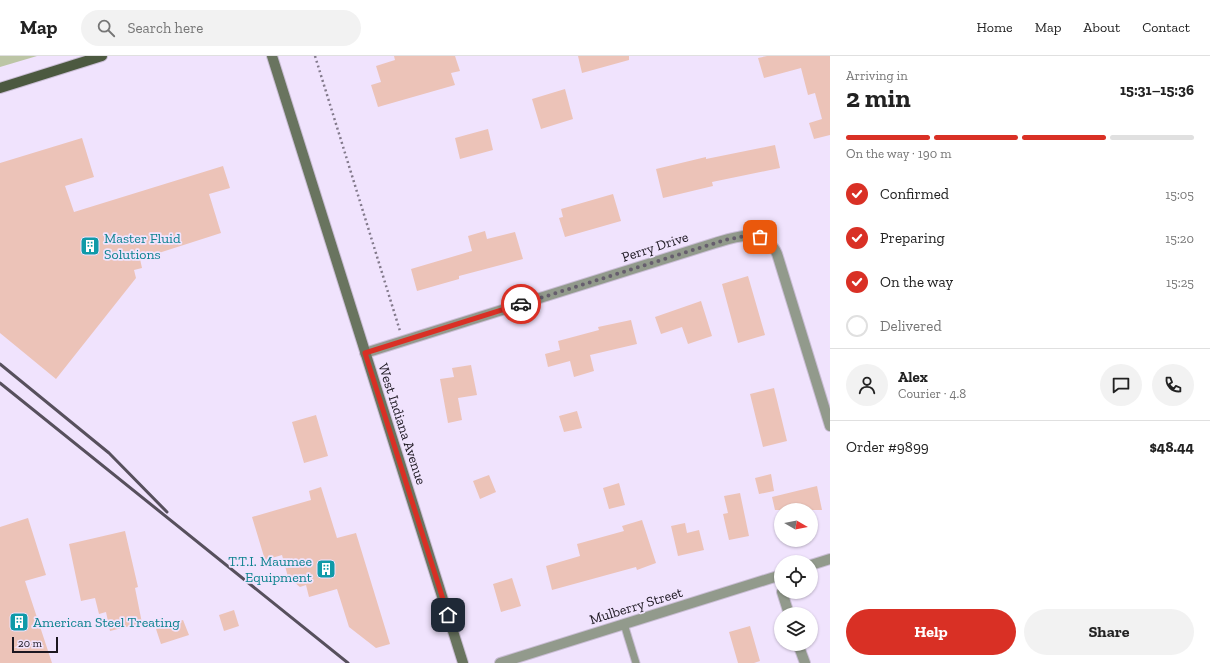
<!DOCTYPE html>
<meta charset="utf-8">
<style>
:root{--surface:#fff;--page:#f2f2f2;--text:#222;--muted:#767676;--line:#e0e0e0;--accent:#d93025}
body{margin:0;font-family:"Zilla Slab",serif;background:var(--page);color:var(--text);height:100vh;display:flex;flex-direction:column;font-size:15px;white-space:nowrap}
*{box-sizing:border-box;margin:0}
p{font-size:13px;color:var(--muted)}
.icon{flex:none;width:22px;height:22px;fill:none;stroke:currentColor;stroke-width:2;stroke-linecap:round;stroke-linejoin:round}
.map{position:relative;flex:1;overflow:hidden}
.panel{display:flex;flex-direction:column;background:var(--surface);width:380px}
.panel>*{flex:none}
.needle{width:26px;rotate:99deg}
.fabs{position:absolute;left:774px;top:447px;display:grid;gap:8px}
.fabs a{display:grid;place-items:center;width:44px;height:44px;border-radius:50%;background:var(--surface);box-shadow:0 1px 3px #0004;font-size:20px}
.scale{position:absolute;left:12px;bottom:10px;width:46px;box-sizing:border-box;padding-left:4px;border:2px solid #1c1720;border-top:0;font-size:11px;line-height:14px;white-space:nowrap;color:#1c1720;-webkit-text-stroke:3px #f0e3fd;paint-order:stroke}
.pin{position:absolute;display:grid;place-items:center;width:34px;height:34px;color:#fff;margin:-17px;border-radius:8px;box-shadow:0 2px 6px #0006}
.courier{position:absolute;display:grid;place-items:center;width:40px;height:40px;margin:-20px;border:3px solid #d93025;border-radius:50%;background:#fff;color:#222;box-shadow:0 1px 5px #0007}
.headline em{font-style:normal;font-weight:700}
.headline div{display:flex;flex-direction:column-reverse}
.headline{display:flex;align-items:center;justify-content:space-between;height:68px;padding:0 16px}
h1{font-size:26px;font-weight:700;line-height:30px}
.bar{display:grid;grid-template-columns:repeat(4,1fr);gap:6px 4px;align-content:center;height:48px;padding:0 16px}
.bar i{height:5px;border-radius:3px;background:var(--line)}
.bar .current{background:var(--accent)}
.bar p{grid-column:span 4}
.line{display:flex;align-items:center;gap:10px;padding:0 16px;border-top:1px solid var(--line)}
.line div{flex:1}
.round{display:grid;place-items:center;flex:none;width:42px;height:42px;border-radius:21px;background:var(--page)}
ol{padding:0 16px;list-style:none}
li{display:flex;align-items:center;gap:12px;height:44px}
li p{margin-inline-start:auto}
li .icon{padding:4px;border-radius:50%;background:var(--accent);color:#fff;stroke-width:4}
li:last-child{color:var(--muted)}
li i{width:22px;height:22px;border:2px solid var(--line);border-radius:50%}
.primary-button{display:flex;gap:8px;margin-top:auto;padding:8px 16px}
.primary-button a{flex:1;height:46px;border-radius:24px;background:var(--accent);color:#fff;font-size:16px;font-weight:700;line-height:46px;text-align:center}
.primary-button a+a{background:var(--page);color:var(--text)}
header{display:flex;align-items:center;gap:24px;box-sizing:border-box;height:56px;padding:0 20px;background:var(--surface);border-bottom:1px solid var(--line)}
header strong{font-size:19px}
nav{display:flex;gap:22px;margin-inline-start:auto;font-size:14px}
.search{width:280px;height:36px;background:var(--page);display:flex;align-items:center;gap:10px;box-sizing:border-box;padding:0 14px;border-radius:22px;color:var(--muted);font-size:15px}
main{display:flex;flex:1;min-height:0}
.map>svg:first-child{display:block}
.green{fill:#bcc5a5}
.building{fill:#ecc3b8}
.lines{fill:none;stroke-linecap:round;stroke-linejoin:round}
.lane-casing{stroke:#cabed5;stroke-width:9}
.street-casing{stroke:#cabed5;stroke-width:12}
.secondary-casing{stroke:#cabed5;stroke-width:12}
.primary-casing{stroke:#cabed5;stroke-width:12}
.path{stroke:#837a8c;stroke-width:2.5;stroke-dasharray:2 3;stroke-linecap:butt}
.lane{stroke:#929a8c;stroke-width:7}
.street{stroke:#929a8c;stroke-width:10}
.secondary{stroke:#69745f;stroke-width:10}
.primary{stroke:#4c5940;stroke-width:10}
.rail{stroke:#57505d;stroke-width:3}
.done{stroke:#665e6d;stroke-width:4;stroke-dasharray:0 7.2}
.route{stroke:#d93025;stroke-width:5}
.labels{text-anchor:middle;dominant-baseline:central;stroke-width:3.5;stroke-linejoin:round;paint-order:stroke}
.culture-label{font-size:14px;fill:#0d838f;stroke:#f0e3fd;text-anchor:start}
.street-label{font-size:14px;fill:#1c1720;stroke:#f0e3fd}
</style>
<header>
<strong>Map</strong>
<div class="search"><svg class="icon" aria-label="search" viewBox="0 0 24 24"><circle cx="10" cy="10" r="6"/><path d="M15 15l6 6"/></svg>Search here</div>
<nav><a>Home</a><a>Map</a><a>About</a><a>Contact</a></nav>
</header>
<main>
<div class="map">
<svg width="830" height="607" viewBox="0 0 830 607">
<rect width="100%" height="100%" fill="#f0e3fd"/>
<path class="green" d="M0 0H37L0 11Z"/>
<path class="building" d="M394 0H455L460 15 451 17 455 29 378 51 371 29 381 26 376 10 395 4Z
M578 0H629V4L582 17Z
M767 0H830V79L814 83 809 67 822 63 815 37 808 39 801 12 764 22 758 2Z
M565 33 573 63 541 73 532 43Z
M488 73 493 94 460 103 455 82Z
M82 82 94 121 65 130 74 156 223 110 230 132 209 138 221 177 140 203 142 212 134 214 136 222 56 323 0 277V107Z
M775 89 780 112 712 126 713 130 663 142 656 113 706 101V103Z
M613 138 621 165 565 181 559 162 563 161 561 153Z
M485 175 487 183 515 176 523 203 459 220V223L417 235 411 213 472 195 468 180Z
M748 220 765 279 738 287 722 228Z
M701 245 712 280 688 288 682 271 661 278 655 261Z
M631 264 637 288 590 299 594 315 574 321 570 305 548 311 545 298 560 294 558 285 599 274 598 271Z
M471 309 477 339 458 342 462 364 448 367 440 323 454 321 452 312Z
M774 332 787 385 763 391 750 338Z
M577 355 582 372 564 376 559 360Z
M316 359 328 400 304 407 292 366Z
M771 418 774 435 759 438 755 422Z
M489 419 496 436 480 443 473 425Z
M619 427 625 449 609 453 603 432Z
M817 430 822 454H775L772 441Z
M321 431 337 482 356 477 390 588 376 592 349 571 337 533 309 541 306 529 300 531 288 521 282 499 265 504 252 461 311 444 309 435Z
M740 437 749 480 729 484 723 458 728 457 724 440Z
M28 462 46 519 25 525 52 607H0V471Z
M642 464 656 507 637 514 636 511 552 534 546 510 580 500 577 488 624 475 622 470Z
M685 467 687 477 699 474 704 494 678 500 671 470Z
M125 475 138 531 135 532 142 567 110 575 106 556 99 558 95 542 81 545 69 488Z
M512 522 521 550 501 556 493 528Z
M234 554 239 570 224 575 219 559Z
M183 564 189 579 161 588 156 573Z
M750 570 760 605 754 607H738L729 576Z"/>
<g class="lines">
<defs>
<path id="lane" d="M624 568 636 607"/>
<path id="street" d="M365 297 715 187C732 182 758 172 772 190 775 193 777 197 778 201L830 370
M811 509 830 503
M782 536 789 558
M798 588 805 607
M500 607 781 519"/>
<path id="secondary" d="M272 0 463 607"/>
<path id="primary" d="M0 32 102 0"/>
</defs>
<use href="#lane" class="lane-casing"/>
<use href="#street" class="street-casing"/>
<use href="#secondary" class="secondary-casing"/>
<use href="#primary" class="primary-casing"/>
<path class="path" d="M315 0 400 275"/>
<use href="#lane" class="lane"/>
<use href="#street" class="street"/>
<use href="#secondary" class="secondary"/>
<use href="#primary" class="primary"/>
<path class="rail" d="M0 308 109 397 167 456
M0 327 348 607"/>
</g>
<g class="lines">
<path class="done" d="M521 248 725 184 745 180 760 181"/>
<path class="route" d="M448 559 365 297 521 248"/>
</g>
<defs>
<symbol id="building-square" viewBox="-11 -11 22 22"><rect x="-9" y="-9" width="18" height="18" rx="4" fill="#0f9aa8" stroke="#f0e3fd"/><path d="M-4-6H4V6H1V3H-1V6H-4ZM-2.5-4.3h1.7v1.8h-1.7ZM.8-4.3h1.7v1.8H.8ZM-2.5-1h1.7V.8h-1.7ZM.8-1h1.7V.8H.8Z" fill="#fff"/></symbol>
</defs>
<g fill-rule="evenodd">
<use href="#building-square" x="79" y="179" width="22" height="22"/>
<use href="#building-square" x="315" y="502" width="22" height="22"/>
<use href="#building-square" x="8" y="555" width="22" height="22"/>
</g>
<g class="labels">
<g class="culture-label">
<text x="104" y="182">Master Fluid<tspan x="104" dy="16">Solutions</tspan></text>
<text x="312" y="505" text-anchor="end">T.T.I. Maumee<tspan x="312" dy="16">Equipment</tspan></text>
<text x="33" y="566">American Steel Treating</text>
</g>
<g class="street-label">
<text transform="translate(655 191) rotate(-18)">Perry Drive</text>
<text transform="translate(402 368) rotate(72)">West Indiana Avenue</text>
<text transform="translate(636 550) rotate(-17)">Mulberry Street</text>
</g>
</g>
</svg>
<div class="fabs">
<a><svg class="needle" viewBox="-14 -14 28 28"><path d="M0-13l5 13h-10z" fill="#e53935"/><path d="M0 13l5-13h-10z" fill="#767676"/></svg></a>
<a><svg class="icon" aria-label="locate" viewBox="0 0 24 24"><circle cx="12" cy="12" r="6"/><path d="M12 2v4M12 18v4M2 12h4M18 12h4"/></svg></a>
<a><svg class="icon" aria-label="layers" viewBox="0 0 24 24"><path d="M12 4l9 5-9 5-9-5zM3 14l9 5 9-5"/></svg></a>
</div>
<div class="scale">20 m</div>
<div class="pin" style="left:760px;top:181px;background:#ea580c"><svg class="icon" aria-label="bag" viewBox="0 0 24 24"><path d="M5 8h14l-1 12H6zM9 8a3 3 0 0 1 6 0"/></svg></div>
<div class="pin" style="left:448px;top:559px;background:#1f2937"><svg class="icon" aria-label="home" viewBox="0 0 24 24"><path d="M3 11l9-7 9 7M6 9v11h12V9"/></svg></div>
<div class="courier" style="left:521px;top:248px"><svg class="icon" aria-label="car" viewBox="0 0 24 24"><path d="M5 17H2v-5l4-1 3-4h7l3 4 3 1v5h-3M9 17h6M6 11h13"/><circle cx="7" cy="17" r="2"/><circle cx="17" cy="17" r="2"/></svg></div>
</div>
<section class="panel">
<div class="headline"><div><h1>2 min</h1><p>Arriving in</p></div><em>15:31–15:36</em></div>
<div class="bar"><i class="current"></i><i class="current"></i><i class="current"></i><i></i><p>On the way · 190 m</p></div>
<ol>
<li><svg class="icon" aria-label="check" viewBox="0 0 24 24"><path d="M5 12l5 5 9-10"/></svg>Confirmed<p>15:05</p></li>
<li><svg class="icon" aria-label="check" viewBox="0 0 24 24"><path d="M5 12l5 5 9-10"/></svg>Preparing<p>15:20</p></li>
<li><svg class="icon" aria-label="check" viewBox="0 0 24 24"><path d="M5 12l5 5 9-10"/></svg>On the way<p>15:25</p></li>
<li><i></i>Delivered</li>
</ol>
<div class="line" style="height:72px"><a class="round"><svg class="icon" aria-label="person" viewBox="0 0 24 24"><circle cx="12" cy="8" r="4"/><path d="M4 21q1-7 8-7t8 7"/></svg></a><div><b>Alex</b><p>Courier · 4.8</p></div><a class="round"><svg class="icon" aria-label="chat" viewBox="0 0 24 24"><path d="M4 5h16v11H9l-5 4z"/></svg></a><a class="round"><svg class="icon" aria-label="phone" viewBox="0 0 24 24"><path d="M5 4h4l2 5-3 2q2 4 5 5l2-3 5 2v4C11 20 4 13 5 4z"/></svg></a></div>
<div class="line" style="height:52px"><div>Order #9899</div><b>$48.44</b></div>
<div class="primary-button"><a>Help</a><a>Share</a></div>
</section>
</main>
